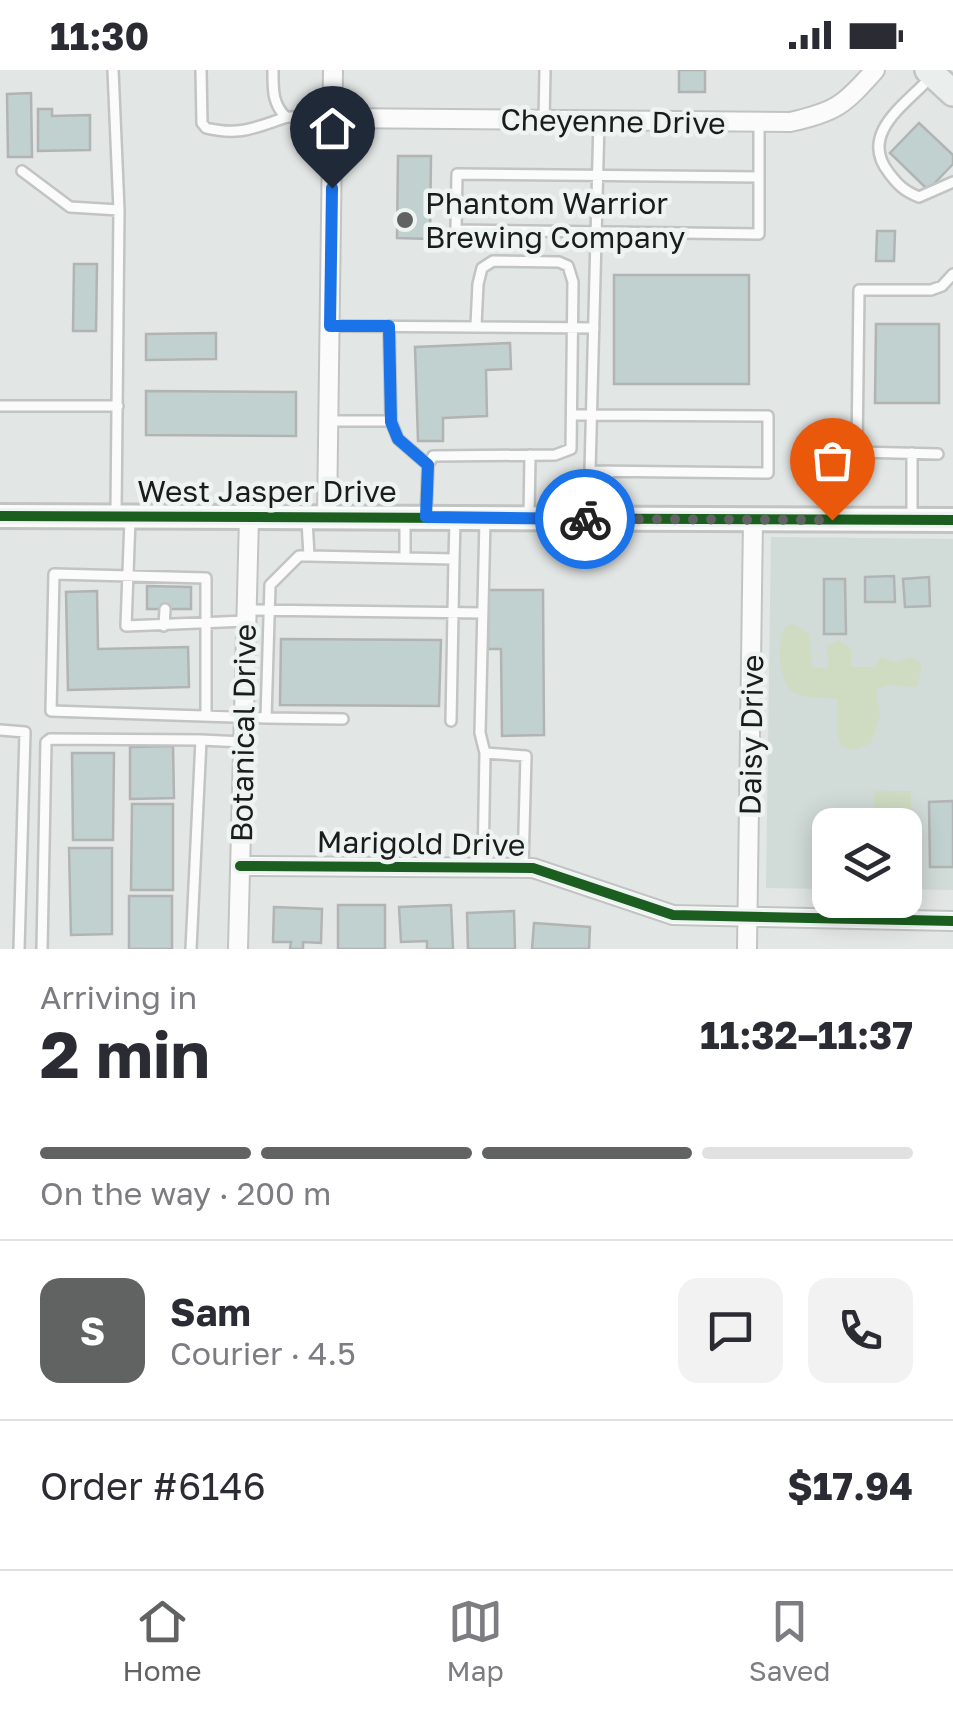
<!DOCTYPE html>
<meta charset="utf-8">
<style>
:root{--surface:#fff;--page:#f2f2f3;--text:#2b2b33;--muted:#7c7c81;--line:#e1e1e2;--accent:#616362}
body{margin:0;font-family:"Golos Text",sans-serif;background:var(--page);color:var(--text);height:100vh;display:flex;flex-direction:column;font-size:38px;white-space:nowrap}
*{box-sizing:border-box;margin:0}
p{font-size:32px;color:var(--muted)}
.icon{flex:none;width:55px;height:55px;fill:none;stroke:currentColor;stroke-width:2;stroke-linecap:round;stroke-linejoin:round}
.map{position:relative;height:879px;overflow:hidden}
.side{display:flex;flex-direction:column;background:var(--surface);flex:1}
.side>*{flex:none}
.fabs{position:absolute;left:812px;top:738px;display:grid;gap:20px}
.fabs a{display:grid;place-items:center;width:110px;height:110px;border-radius:20px;background:var(--surface);box-shadow:0 5px 25px #0003;font-size:50px}
.pin{position:absolute;display:grid;place-items:center;width:85px;height:85px;color:#fff;margin:-102px -42px;border-radius:50% 50% 50% 0;rotate:-45deg;box-shadow:0 0 10px #0007}
.pin .icon{rotate:45deg}
.courier{position:absolute;display:grid;place-items:center;width:100px;height:100px;margin:-50px;border:8px solid #1a73e8;border-radius:50%;background:#fff;color:#222;box-shadow:0 2px 12px #0007}
.summary em{font-style:normal;font-weight:700}
.summary div{display:flex;flex-direction:column-reverse}
.summary{display:flex;align-items:center;justify-content:space-between;height:170px;padding:0 40px}
h1{font-size:65px;font-weight:700;line-height:75px}
.bar{display:grid;grid-template-columns:repeat(4,1fr);gap:15px 10px;align-content:center;height:120px;padding:0 40px}
.bar i{height:12px;border-radius:8px;background:var(--line)}
.bar .on{background:var(--accent)}
.bar p{grid-column:span 4}
.line{display:flex;align-items:center;gap:25px;padding:0 40px;border-top:2px solid var(--line)}
.line div{flex:1}
.round{display:grid;place-items:center;flex:none;width:105px;height:105px;border-radius:20px;background:var(--page)}
.status{display:flex;justify-content:space-between;align-items:center;height:70px;padding:0 50px;background:var(--surface);direction:ltr}
.status svg{height:28px;fill:currentColor}
.tab-bar{display:flex;justify-content:space-around;align-items:center;height:140px;border-top:2px solid var(--line);background:var(--surface);font-size:28px;color:var(--muted)}
.tab-bar a{display:grid;justify-items:center;gap:5px}
.tab-bar .on{color:var(--accent)}
.map>svg:first-child{display:block}
.built{fill:#d1dbd7}
.green{fill:#cfdcc2}
.building{fill:#c1d1d0;stroke:#b2b4b3;stroke-width:2.5}
.lines{fill:none;stroke-linecap:round;stroke-linejoin:round}
.service-casing{stroke:#c1c4c2;stroke-width:14}
.minor-casing{stroke:#c1c4c2;stroke-width:22}
.tertiary-casing{stroke:#c1c4c2;stroke-width:28}
.secondary-casing{stroke:#c1c4c2;stroke-width:30}
.service{stroke:#fbfbfb;stroke-width:9}
.minor{stroke:#fbfbfb;stroke-width:18}
.tertiary{stroke:#fbfbfb;stroke-width:22}
.secondary{stroke:#eaeeec;stroke-width:25}
.cycleway-casing{stroke:#eef4f2;stroke-width:16}
.cycleway{stroke:#1b5e20;stroke-width:10}
.done{stroke:#616362;stroke-width:10;stroke-dasharray:0 18}
.route{stroke:#1a73e8;stroke-width:12}
.poi-dot{fill:#616362;stroke:#eef4f2;stroke-width:4}
.labels{text-anchor:middle;dominant-baseline:central;stroke-width:9;stroke-linejoin:round;paint-order:stroke}
.street-label{font-size:30px;fill:#1b1d1c;stroke:#eef4f2}
.poi-label{font-size:30px;fill:#1b1d1c;stroke:#eef4f2;text-anchor:start}
</style>
<div class="status"><b>11:30</b><svg viewBox="0 0 49 12"><path d="M0 12V9h3v3zM5 12V6h3v6zM10 12V3h3v9zM15 12V0h3v12zM26 1h20v11H26zM47 4h2v5h-2z"/></svg></div>
<div class="map">
<svg width="953" height="879" viewBox="0 0 953 879">
<rect width="100%" height="100%" fill="#e2e6e4"/>
<path class="built" d="M771 467 953 469V820L905 819V755H830V819L766 818Z"/>
<path class="green" d="M793 554 809 564 812 597 828 599 827 576 838 570 851 579V597H874L881 587 895 592 912 587 922 595 918 614 914 617 890 615 876 619 880 646 871 673 853 680 841 676 837 661 838 629C826 626 811 630 797 624 778 616 776 573 786 556Z
M874 721H911V789H905V755H874Z"/>
<path class="building" d="M679 0H705V22H679Z
M31 23 32 87H8L7 24Z
M38 39H52V46L90 45V80L38 81Z
M919 53 953 85V94L928 120 890 83Z
M398 86H431L430 169 397 168Z
M877 161H895L894 191H876Z
M74 194H97L96 261H73Z
M614 205H749V314H614Z
M876 254H939V333H875Z
M216 263V289L146 290V264Z
M510 273 511 299 486 300 487 346 443 348V371H418L415 277Z
M146 321 296 322V366L146 365Z
M894 506 895 532H865V507Z
M929 507 930 536 905 537 903 509Z
M824 509H845L846 564H824Z
M147 516 191 517V539H147Z
M488 520H543L544 665 502 666 501 579H488Z
M97 521 98 579 188 577 189 617 68 620 66 522Z
M281 569 441 570 439 636 280 635Z
M173 676 174 728 130 729V677Z
M72 683H114L113 770H73Z
M953 731V797H930L929 732Z
M132 734H173V820H131Z
M69 778H112V864L71 865Z
M129 826H172V879H129Z
M338 835H385V879H338Z
M451 835 453 879H427V871L401 872 399 837Z
M274 837 322 839 321 873 303 872V879H290L291 872H273Z
M514 841 515 879H468L467 843Z
M534 853 590 857 589 879H532Z"/>
<g class="lines">
<defs>
<path id="service" d="M113 0 119 140 116 443
M201 0 202 53 206 58C239 66 254 58 284 48 298 44 319 48 333 48
M273 0C273 18 272 34 286 47
M931 7C905 35 858 64 889 103 898 115 904 121 919 127L953 112
M544 50 545 0
M759 52V164L456 160 457 104 759 107
M22 101 70 137 119 140
M330 256 594 258
M389 256 391 351 398 369 428 395
M0 336H118
M572 345H591L768 346V403L590 401C593 284 596 168 599 51
M329 351H391
M912 383V450
M938 384 857 382 859 220H931L942 216 953 204
M608 401 609 449
M426 444 428 395 433 386 555 385 571 379 573 212 568 196 559 192 493 191 482 198 478 214 476 255
M529 447 530 385
M130 449 126 556 246 551
M307 450 309 486 405 488V451
M405 488 454 489 455 451
M246 540 483 543
M164 556 165 539
M206 645V508L54 504 51 641 266 648 270 515 299 486H309
M266 648 343 649
M451 651 454 489
M0 660 25 662 19 879
M201 670 243 672
M485 683 526 686 523 797
M483 797 485 683 480 663 485 450
M42 879 46 672 50 669 201 670 191 879"/>
<path id="minor" d="M333 48 790 52C836 42 844 35 875 0
M327 447 333 0
M240 796 533 798 673 845 953 851
M238 879 249 447
M747 879 753 450"/>
<path id="tertiary" d="M0 446 953 450"/>
<path id="secondary" d="M928 0 953 23"/>
</defs>
<use href="#service" class="service-casing"/>
<use href="#minor" class="minor-casing"/>
<use href="#tertiary" class="tertiary-casing"/>
<use href="#secondary" class="secondary-casing"/>
<use href="#service" class="service"/>
<use href="#minor" class="minor"/>
<use href="#tertiary" class="tertiary"/>
<use href="#secondary" class="secondary"/>
<defs>
<path id="cycleway" d="M0 446 953 450
M240 796 533 798 673 845 953 851"/>
</defs>
<use href="#cycleway" class="cycleway-casing"/>
<use href="#cycleway" class="cycleway"/>
</g>
<g class="lines">
<path class="done" d="M585 449 832 450"/>
<path class="route" d="M332 118 330 256H389L391 352 398 369 428 395 426 447 585 449"/>
</g>
<circle class="poi-dot" cx="405" cy="150" r="10"/>
<g class="labels">
<g class="street-label">
<text transform="translate(613 51) rotate(1)">Cheyenne Drive</text>
<text x="267" y="421">West Jasper Drive</text>
<text transform="translate(243 663) rotate(-89)">Botanical Drive</text>
<text transform="translate(751 665) rotate(-89)">Daisy Drive</text>
<text transform="translate(421 773) rotate(1)">Marigold Drive</text>
</g>
<g class="poi-label">
<text x="425" y="133">Phantom Warrior<tspan x="425" dy="34">Brewing Company</tspan></text>
</g>
</g>
</svg>
<div class="fabs">
<a><svg class="icon" aria-label="layers" viewBox="0 0 24 24"><path d="M12 4l9 5-9 5-9-5zM3 14l9 5 9-5"/></svg></a>
</div>
<div class="pin" style="left:832px;top:450px;background:#ea580c"><svg class="icon" aria-label="bag" viewBox="0 0 24 24"><path d="M5 8h14l-1 12H6zM9 8a3 3 0 0 1 6 0"/></svg></div>
<div class="pin" style="left:332px;top:118px;background:#1f2937"><svg class="icon" aria-label="home" viewBox="0 0 24 24"><path d="M3 11l9-7 9 7M6 9v11h12V9"/></svg></div>
<div class="courier" style="left:585px;top:449px"><svg class="icon" aria-label="bike" viewBox="0 0 24 24"><circle cx="6" cy="16" r="4"/><circle cx="18" cy="16" r="4"/><path d="M6 16l4-8h5l3 8M10 8l3 8H6M13 5h3"/></svg></div>
</div>
<section class="side">
<div class="summary"><div><h1>2 min</h1><p>Arriving in</p></div><em>11:32–11:37</em></div>
<div class="bar"><i class="on"></i><i class="on"></i><i class="on"></i><i></i><p>On the way · 200 m</p></div>
<div class="line" style="height:180px"><b class="round" style="background:var(--accent);color:#fff">S</b><div><b>Sam</b><p>Courier · 4.5</p></div><a class="round"><svg class="icon" aria-label="chat" viewBox="0 0 24 24"><path d="M4 5h16v11H9l-5 4z"/></svg></a><a class="round"><svg class="icon" aria-label="phone" viewBox="0 0 24 24"><path d="M5 4h4l2 5-3 2q2 4 5 5l2-3 5 2v4C11 20 4 13 5 4z"/></svg></a></div>
<div class="line" style="height:130px"><div>Order #6146</div><b>$17.94</b></div>
</section>
<nav class="tab-bar">
<a class="on"><svg class="icon" aria-label="home" viewBox="0 0 24 24"><path d="M3 11l9-7 9 7M6 9v11h12V9"/></svg>Home</a>
<a><svg class="icon" aria-label="map" viewBox="0 0 24 24"><path d="M3 6l6-2 6 2 6-2v14l-6 2-6-2-6 2zM9 4v14M15 6v14"/></svg>Map</a>
<a><svg class="icon" aria-label="saved" viewBox="0 0 24 24"><path d="M7 4h10v16l-5-4-5 4z"/></svg>Saved</a>
</nav>
